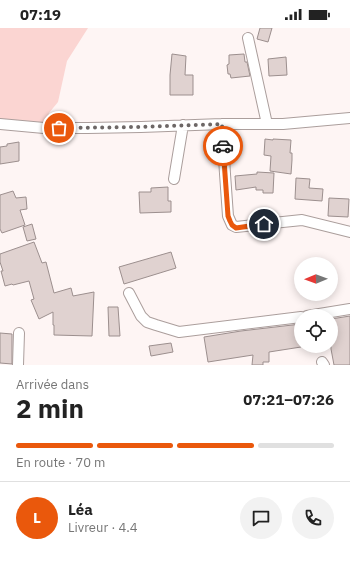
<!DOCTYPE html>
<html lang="fr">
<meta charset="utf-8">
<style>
:root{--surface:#fff;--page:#f2f2f2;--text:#222;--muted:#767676;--line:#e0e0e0;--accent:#ea580c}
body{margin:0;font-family:"IBM Plex Sans",sans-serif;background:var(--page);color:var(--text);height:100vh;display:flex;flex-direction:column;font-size:15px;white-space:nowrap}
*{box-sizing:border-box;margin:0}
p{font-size:13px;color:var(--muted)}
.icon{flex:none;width:22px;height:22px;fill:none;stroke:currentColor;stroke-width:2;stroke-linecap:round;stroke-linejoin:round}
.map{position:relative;height:337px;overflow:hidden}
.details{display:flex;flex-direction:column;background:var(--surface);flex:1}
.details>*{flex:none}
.needle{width:26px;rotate:269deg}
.controls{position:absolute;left:294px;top:229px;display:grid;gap:8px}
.controls a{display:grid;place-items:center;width:44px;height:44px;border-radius:50%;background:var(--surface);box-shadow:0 2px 10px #0003;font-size:20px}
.pin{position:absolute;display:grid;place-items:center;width:34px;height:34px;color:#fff;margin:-17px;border:2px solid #fff;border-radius:50%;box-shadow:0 1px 4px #0007}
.courier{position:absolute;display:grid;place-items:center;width:40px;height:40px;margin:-20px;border:3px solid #ea580c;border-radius:50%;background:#fff;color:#222;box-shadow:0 1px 5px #0007}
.overview em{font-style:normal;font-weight:700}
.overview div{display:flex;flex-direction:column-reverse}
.overview{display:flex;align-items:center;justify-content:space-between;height:68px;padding:0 16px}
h1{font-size:26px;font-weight:700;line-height:30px}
.bar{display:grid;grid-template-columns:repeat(4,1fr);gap:6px 4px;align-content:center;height:48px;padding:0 16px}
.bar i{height:5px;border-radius:3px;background:var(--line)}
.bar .selected{background:var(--accent)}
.bar p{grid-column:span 4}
.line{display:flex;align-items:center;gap:10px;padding:0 16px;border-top:1px solid var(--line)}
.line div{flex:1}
.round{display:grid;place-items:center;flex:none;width:42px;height:42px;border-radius:21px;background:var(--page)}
.status{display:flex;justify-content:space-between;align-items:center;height:28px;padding:0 20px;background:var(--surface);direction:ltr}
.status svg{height:11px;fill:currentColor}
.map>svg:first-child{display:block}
.green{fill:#fbd5d2}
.building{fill:#e0d2d0;stroke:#9c8f8e}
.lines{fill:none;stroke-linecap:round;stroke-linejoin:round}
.street-casing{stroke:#ab9e9c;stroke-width:12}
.street{stroke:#fff;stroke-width:10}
.done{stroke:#6d6766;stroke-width:4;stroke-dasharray:0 7.2}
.route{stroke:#ea580c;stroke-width:5}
</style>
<div class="status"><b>07:19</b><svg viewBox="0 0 49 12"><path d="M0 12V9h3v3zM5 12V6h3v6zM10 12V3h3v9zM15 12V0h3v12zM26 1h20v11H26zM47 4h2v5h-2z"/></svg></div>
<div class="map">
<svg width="350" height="337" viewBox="0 0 350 337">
<rect width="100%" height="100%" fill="#fef5f4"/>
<path class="green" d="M0 0H88L67 33 58 74 49 85 45 98 0 95Z"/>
<path class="building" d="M260 0H272L268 14 257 11Z
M172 26 186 28 185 47H193V67H170V47Z
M244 26 245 34H247L250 48 231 50 230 46H228L227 37 229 36V27Z
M286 29 287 47 269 48 268 31Z
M265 111 273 112V111L291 112 290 125H292V132L291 146 270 143 271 128 264 127Z
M19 114V133L0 136V119L7 118V116Z
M257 144 274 145 273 165H263V162H256V159L236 162 235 148 257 146Z
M296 150 310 151 309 160 323 161 322 173 295 171Z
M168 159V173H171V184L140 185 139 164H151V160Z
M13 163 16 170 26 169 27 181 20 182 25 197 2 205 0 201V167Z
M329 170 349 171 348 189 328 188Z
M32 196 36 211 27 213 23 199Z
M34 214 42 235 46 234 54 265 71 260 73 268 94 264 92 308 54 307V297H53V284L39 291 31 272 34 271 29 253 13 257 12 256 5 258 1 243H3L0 234V226Z
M171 224 176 240 124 256 119 239Z
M108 279H118L120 308H109Z
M350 288V337H334L331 321V291Z
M301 296V319L269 324V334H263V337H252L253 327 208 334 204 309 241 303Z
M0 305 12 306V336L0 335Z
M171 315 173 324 151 328 149 318Z"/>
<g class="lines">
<defs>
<path id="street" d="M248 10 267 96H283L350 90
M0 96 44 100H88L141 99 222 96H267
M222 96 225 146 228 188 232 197 236 199 302 192 350 204
M174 151 183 97
M129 265 141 288 147 294 156 297 179 304 301 289
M307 288 350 281
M322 334 324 337
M18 337 19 305"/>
</defs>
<use href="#street" class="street-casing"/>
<use href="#street" class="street"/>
</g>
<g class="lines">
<path class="done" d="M59 100 141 99 222 96 223 118"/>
<path class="route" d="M223 118 228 188 230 193 232 197 236 200 264 196"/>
</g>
</svg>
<div class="controls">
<a><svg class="needle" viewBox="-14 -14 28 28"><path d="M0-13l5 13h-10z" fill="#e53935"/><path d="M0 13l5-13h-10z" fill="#767676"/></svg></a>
<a><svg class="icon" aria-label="locate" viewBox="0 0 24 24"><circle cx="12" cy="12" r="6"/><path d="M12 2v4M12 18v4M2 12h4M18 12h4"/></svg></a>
</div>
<div class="pin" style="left:59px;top:100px;background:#ea580c"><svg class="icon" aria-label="bag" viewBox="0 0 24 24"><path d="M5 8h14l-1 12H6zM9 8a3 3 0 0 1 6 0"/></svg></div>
<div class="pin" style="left:264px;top:196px;background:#1f2937"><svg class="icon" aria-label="home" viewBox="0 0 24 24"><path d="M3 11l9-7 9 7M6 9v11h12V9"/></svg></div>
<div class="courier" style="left:223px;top:118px"><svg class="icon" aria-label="car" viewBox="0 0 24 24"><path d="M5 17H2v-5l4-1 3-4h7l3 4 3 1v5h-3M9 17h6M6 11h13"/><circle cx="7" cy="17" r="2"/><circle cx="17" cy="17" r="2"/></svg></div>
</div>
<section class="details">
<div class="overview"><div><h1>2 min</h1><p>Arrivée dans</p></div><em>07:21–07:26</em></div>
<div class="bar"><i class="selected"></i><i class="selected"></i><i class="selected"></i><i></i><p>En route · 70 m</p></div>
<div class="line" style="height:72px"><b class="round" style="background:var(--accent);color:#fff">L</b><div><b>Léa</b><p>Livreur · 4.4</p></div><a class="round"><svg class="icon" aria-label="chat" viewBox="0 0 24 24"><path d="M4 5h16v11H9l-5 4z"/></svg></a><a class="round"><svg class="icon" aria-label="phone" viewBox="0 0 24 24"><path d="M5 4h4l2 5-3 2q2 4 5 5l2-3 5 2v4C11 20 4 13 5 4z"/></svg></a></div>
</section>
